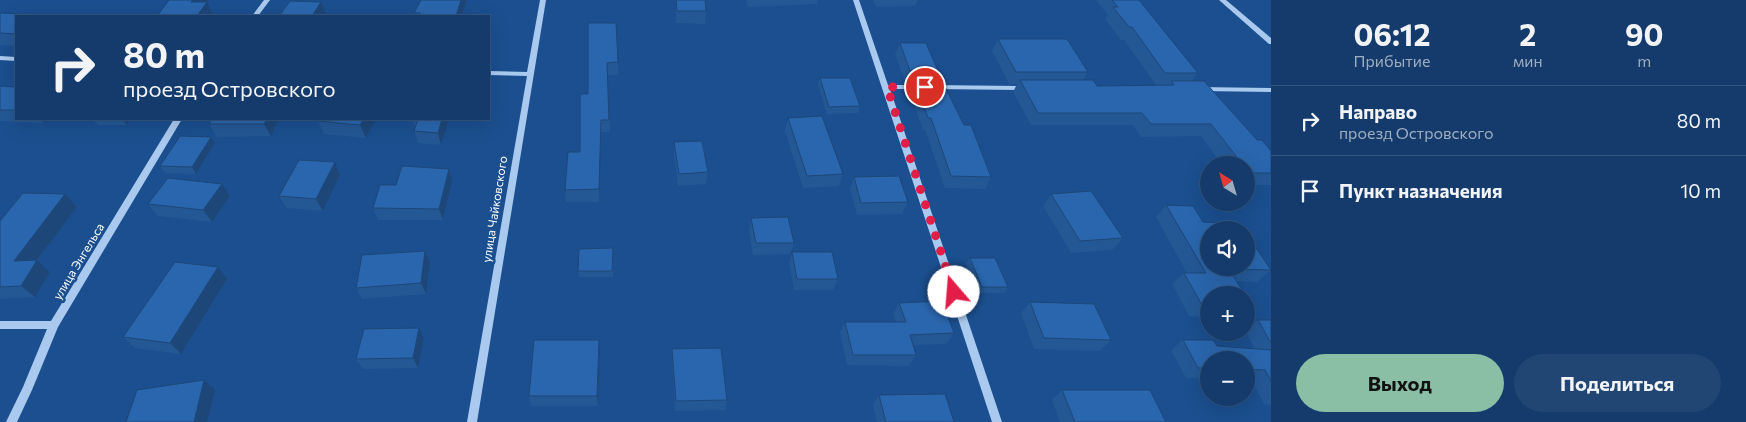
<!DOCTYPE html>
<html lang="ru">
<head>
<meta charset="utf-8">
<style>
	:root { --surface:#143b6b; --page:#214673; --text:#f1f3f6; --muted:#9dadc1; --line:#33557e; --accent:#8abfa5 }
	body { margin:0; font-family:Commissioner,sans-serif; background:var(--page); color:var(--text); height:100vh; display:flex; flex-direction:column; font-size:19px; white-space:nowrap }
	* { box-sizing:border-box; margin:0 }
	p { font-size:16px; color:var(--muted) }
	.icon { flex:none; width:28px; height:28px; fill:none; stroke:currentColor; stroke-width:2; stroke-linecap:round; stroke-linejoin:round }
	.map { position:relative; flex:1; overflow:hidden }
	.sheet { display:flex; flex-direction:column; background:var(--surface); width:475px }
	.sheet>* { flex:none }
	.banner { position:absolute; left:15px; top:15px; width:475px; height:105px; border-radius:0px; box-shadow:0 5px 20px #0002,0 0 0 1px var(--line); background:#143b6b; color:var(--text); overflow:hidden }
	.needle { width:32px; rotate:323deg }
	.controls { position:absolute; left:1200px; top:156px; display:grid; gap:10px }
	.controls a { display:grid; place-items:center; width:55px; height:55px; border-radius:50%; background:var(--surface); box-shadow:0 5px 20px #0002,0 0 0 1px var(--line); font-size:25px }
	.pin { position:absolute; display:grid; place-items:center; width:42px; height:42px; color:#fff; margin:-21px; border:2px solid #fff; border-radius:50%; box-shadow:0 1px 5px #0007 }
	.me { position:absolute; width:55px; margin:-28px; rotate:342deg; stroke-linejoin:round; filter:drop-shadow(0 0 4px #0008) }
	.turn { display:flex; align-items:center; gap:18px; height:105px; padding:0 25px; font-size:22px }
	.turn .icon { width:65px; height:65px; stroke-width:2.5 }
	.turn b { display:block; font-size:35px; line-height:42px }
	.eta { display:flex; justify-content:space-evenly; align-items:center; height:85px; text-align:center }
	.eta b { font-size:30px; font-weight:700; line-height:35px }
	.primary-button { display:flex; gap:10px; margin-top:auto; padding:10px 25px }
	.primary-button a { flex:1; height:58px; border-radius:30px; background:var(--accent); color:#111; font-size:20px; font-weight:700; line-height:58px; text-align:center }
	.primary-button a+a { background:var(--page); color:var(--text) }
	ul { padding:0; list-style:none }
	li { display:flex; align-items:center; gap:15px; height:70px; padding:0 25px; border-top:1px solid var(--line) }
	li div { flex:1 }
	li b { display:block; font-size:19px }
	li em { font-style:normal }
	main { display:flex; flex:1; min-height:0 }
	.map>svg:first-child { display:block }
	.lines { fill:none; stroke-linecap:round; stroke-linejoin:round }
	.minor { fill:#a9c9ee; fill-rule:evenodd }
	.wall { fill:#245895 }
	.shaded-wall { fill:#1d4779 }
	.building { fill:#2a66ad; stroke:#1d4779 }
	.route { stroke:#e11d48; stroke-width:9; stroke-dasharray:0 16.2 }
	.labels { text-anchor:middle; dominant-baseline:central; stroke-width:5; stroke-linejoin:round; paint-order:stroke }
	.street-label { font-size:12px; fill:#fff; stroke:#1b4f8f }
</style>
</head>
<body>
<main>
<div class="map">
<svg width="1271" height="422" viewBox="0 0 1271 422">
	<rect width="100%" height="100%" fill="#1b4f8f"/>
	<g class="lines">
		<g class="minor">
			<path d="M 264,0 L 270,0 L 258,16 L 252,16 Z"/>
			<path d="M 540,0 L 546,0 L 477,422 L 467,422 L 527,76 L 489,75 L 489,71 L 527,72 Z"/>
			<path d="M 853,0 L 859,0 L 888,85 L 921,85 L 925,87 L 921,89 L 890,89 L 1002,422 L 992,422 Z"/>
			<path d="M 1219,0 L 1226,0 L 1271,38 L 1271,44 L 1269,44 Z"/>
			<path d="M 0,56 L 16,57 L 16,61 L 0,60 Z"/>
			<path d="M 931,85 L 1026,86 L 1030,88 L 1026,90 L 934,89 L 930,87 Z"/>
			<path d="M 1198,87 L 1271,88 L 1271,92 L 1201,91 L 1197,89 Z"/>
			<path d="M 174,119 L 182,119 L 58,327 L 32,390 L 17,422 L 6,422 L 23,387 L 47,329 L 0,329 L 0,321 L 51,321 Z"/>
		</g>
	</g>
	<g class="wall">
		<path d="M 421,0 L 467,0 L 462,16 L 415,16 L 414,13 Z"/>
		<path d="M 676,0 L 705,0 L 706,11 L 705,24 L 676,23 Z"/>
		<path d="M 746,0 L 818,0 L 817,4 L 748,7 Z"/>
		<path d="M 873,0 L 918,0 L 915,6 L 876,7 Z"/>
		<path d="M 1096,0 L 1139,0 L 1198,73 L 1192,81 L 1257,140 L 1271,151 L 1271,185 L 1246,185 L 1246,165 L 1222,165 L 1201,136 L 1141,137 L 1133,125 L 1031,125 L 1013,92 L 1017,84 L 1009,84 L 992,51 L 998,39 L 1088,72 L 1083,80 L 1097,86 L 1156,85 L 1124,40 L 1121,40 L 1105,19 L 1108,15 Z"/>
		<path d="M 0,13 L 50,15 L 51,16 L 16,16 L 16,46 L 0,45 Z"/>
		<path d="M 588,23 L 618,62 L 618,75 L 607,75 L 610,132 L 601,132 L 599,202 L 566,202 L 565,190 L 580,152 L 588,94 Z"/>
		<path d="M 900,43 L 938,71 L 934,79 L 964,125 L 991,177 L 985,189 L 945,188 L 925,130 L 923,130 L 909,91 L 912,83 L 906,83 L 895,55 Z"/>
		<path d="M 820,78 L 860,106 L 858,113 L 827,114 L 818,85 Z"/>
		<path d="M 0,86 L 16,87 L 16,119 L 48,119 L 44,123 L 0,121 Z"/>
		<path d="M 788,118 L 843,174 L 839,186 L 803,188 L 785,131 Z"/>
		<path d="M 92,119 L 131,119 L 127,125 L 98,125 Z"/>
		<path d="M 212,119 L 279,119 L 271,136 L 217,137 L 209,124 Z"/>
		<path d="M 376,119 L 366,138 L 324,134 L 318,121 Z"/>
		<path d="M 412,119 L 449,119 L 441,145 L 418,143 L 414,131 L 415,127 Z"/>
		<path d="M 211,137 L 215,143 L 196,174 L 165,173 L 160,166 Z"/>
		<path d="M 674,142 L 708,172 L 706,184 L 678,186 L 674,154 Z"/>
		<path d="M 335,162 L 340,175 L 323,211 L 287,208 L 279,196 Z"/>
		<path d="M 449,169 L 452,181 L 443,220 L 378,220 L 373,208 L 396,185 Z"/>
		<path d="M 854,177 L 908,202 L 902,214 L 857,215 L 850,189 Z"/>
		<path d="M 65,194 L 77,207 L 37,260 L 50,272 L 35,297 L 0,299 L 0,221 Z"/>
		<path d="M 1051,194 L 1123,238 L 1112,250 L 1071,253 L 1043,206 Z"/>
		<path d="M 230,196 L 212,222 L 158,216 L 148,204 Z"/>
		<path d="M 1166,205 L 1203,222 L 1271,270 L 1257,282 L 1236,281 L 1209,295 L 1209,317 L 1189,316 L 1172,284 L 1184,273 L 1187,273 L 1156,217 Z"/>
		<path d="M 751,218 L 794,243 L 790,254 L 753,255 L 749,230 Z"/>
		<path d="M 613,248 L 613,277 L 579,277 L 578,271 Z"/>
		<path d="M 425,251 L 430,263 L 426,294 L 362,299 L 356,288 Z"/>
		<path d="M 792,252 L 838,279 L 833,290 L 794,290 L 789,263 Z"/>
		<path d="M 970,258 L 1008,287 L 1004,293 L 977,293 L 966,264 Z"/>
		<path d="M 227,279 L 181,354 L 135,348 L 123,337 Z"/>
		<path d="M 1246,297 L 1252,307 L 1246,312 Z"/>
		<path d="M 1030,302 L 1111,340 L 1100,351 L 1034,349 L 1021,313 Z"/>
		<path d="M 899,303 L 954,333 L 946,344 L 913,345 L 916,355 L 909,366 L 847,365 L 840,333 L 845,322 L 896,322 L 893,314 Z"/>
		<path d="M 1258,320 L 1271,320 L 1271,405 L 1264,404 L 1251,379 L 1246,379 L 1246,360 L 1209,360 L 1209,378 L 1186,378 L 1171,350 L 1183,340 L 1217,346 L 1255,349 L 1246,332 L 1246,329 Z"/>
		<path d="M 419,328 L 424,339 L 418,368 L 363,369 L 356,359 Z"/>
		<path d="M 672,349 L 727,400 L 725,410 L 675,411 L 672,360 Z"/>
		<path d="M 600,351 L 598,406 L 531,406 L 529,396 Z"/>
		<path d="M 1062,390 L 1166,422 L 1060,422 L 1052,400 Z"/>
		<path d="M 879,395 L 954,422 L 877,422 L 873,405 Z"/>
	</g>
	<g class="shaded-wall">
		<path d="M 193,0 L 209,0 L 207,2 L 213,14 L 212,16 L 197,16 L 191,2 Z"/>
		<path d="M 461,0 L 467,0 L 462,16 L 456,16 Z"/>
		<path d="M 321,2 L 326,14 L 325,16 L 312,16 Z"/>
		<path d="M 40,119 L 48,119 L 44,123 Z"/>
		<path d="M 122,119 L 131,119 L 127,125 Z"/>
		<path d="M 267,119 L 279,119 L 271,136 L 264,124 Z"/>
		<path d="M 364,119 L 376,119 L 366,138 L 360,125 Z"/>
		<path d="M 442,119 L 449,119 L 441,145 L 438,133 Z"/>
		<path d="M 601,120 L 601,132 L 599,202 L 599,189 Z"/>
		<path d="M 211,137 L 215,143 L 196,174 L 192,167 Z"/>
		<path d="M 335,162 L 340,175 L 323,211 L 316,199 Z"/>
		<path d="M 449,169 L 452,181 L 443,220 L 439,209 Z"/>
		<path d="M 222,184 L 230,196 L 212,222 L 203,210 Z"/>
		<path d="M 65,194 L 77,207 L 27,273 L 14,261 Z"/>
		<path d="M 425,251 L 430,263 L 426,294 L 421,283 Z"/>
		<path d="M 37,260 L 50,272 L 35,297 L 21,286 Z"/>
		<path d="M 218,267 L 227,279 L 181,354 L 170,343 Z"/>
		<path d="M 419,328 L 424,339 L 418,368 L 413,358 Z"/>
		<path d="M 599,340 L 600,351 L 598,406 L 597,396 Z"/>
		<path d="M 204,380 L 215,390 L 207,422 L 194,422 Z"/>
	</g>
	<g class="building">
		<path d="M 169,0 L 193,0 L 191,2 L 207,2 L 197,16 L 157,16 Z"/>
		<path d="M 421,0 L 461,0 L 456,16 L 419,16 L 420,13 L 414,13 Z"/>
		<path d="M 676,0 L 705,0 L 706,11 L 677,11 Z"/>
		<path d="M 1112,0 L 1139,0 L 1198,73 L 1165,73 L 1132,27 L 1129,27 L 1113,7 L 1118,7 Z"/>
		<path d="M 290,1 L 321,2 L 312,16 L 279,16 Z"/>
		<path d="M 0,13 L 50,15 L 49,16 L 16,16 L 16,34 L 0,33 Z"/>
		<path d="M 588,23 L 616,23 L 618,62 L 607,63 L 609,120 L 601,120 L 599,189 L 565,190 L 568,152 L 580,152 L 580,94 L 588,94 Z"/>
		<path d="M 998,39 L 1067,39 L 1088,72 L 1016,72 Z"/>
		<path d="M 900,43 L 926,43 L 938,71 L 910,71 Z"/>
		<path d="M 820,78 L 850,78 L 860,106 L 829,107 Z"/>
		<path d="M 914,79 L 941,79 L 964,125 L 971,125 L 991,177 L 951,176 L 931,118 L 928,118 Z"/>
		<path d="M 1020,80 L 1093,80 L 1097,86 L 1174,85 L 1171,81 L 1204,81 L 1257,140 L 1262,140 L 1271,151 L 1271,173 L 1249,173 L 1246,169 L 1246,165 L 1243,165 L 1211,124 L 1151,124 L 1142,113 L 1038,113 Z"/>
		<path d="M 0,86 L 16,87 L 16,110 L 0,110 Z"/>
		<path d="M 822,116 L 843,174 L 807,176 L 788,118 Z"/>
		<path d="M 212,119 L 267,119 L 264,124 L 209,124 Z"/>
		<path d="M 320,119 L 364,119 L 360,125 L 318,121 Z"/>
		<path d="M 418,119 L 442,119 L 438,133 L 414,131 Z"/>
		<path d="M 180,136 L 211,137 L 192,167 L 160,166 Z"/>
		<path d="M 702,141 L 708,172 L 679,174 L 674,142 Z"/>
		<path d="M 299,160 L 335,162 L 316,199 L 279,196 Z"/>
		<path d="M 402,166 L 449,169 L 439,209 L 373,208 L 380,185 L 396,185 Z"/>
		<path d="M 899,176 L 908,202 L 861,203 L 854,177 Z"/>
		<path d="M 168,178 L 222,184 L 203,210 L 148,204 Z"/>
		<path d="M 1091,191 L 1123,238 L 1080,241 L 1051,194 Z"/>
		<path d="M 23,193 L 65,194 L 14,261 L 37,260 L 21,286 L 0,287 L 0,221 Z"/>
		<path d="M 1166,205 L 1193,206 L 1203,222 L 1240,224 L 1245,230 L 1209,230 L 1209,268 L 1246,268 L 1246,233 L 1271,270 L 1229,269 L 1245,295 L 1209,295 L 1209,305 L 1202,305 L 1184,273 L 1206,273 Z"/>
		<path d="M 788,217 L 794,243 L 756,243 L 751,218 Z"/>
		<path d="M 613,248 L 612,271 L 578,271 L 579,249 Z"/>
		<path d="M 425,251 L 421,283 L 356,288 L 362,255 Z"/>
		<path d="M 792,252 L 832,252 L 838,279 L 797,279 Z"/>
		<path d="M 970,258 L 995,258 L 1008,287 L 982,287 Z"/>
		<path d="M 175,262 L 218,267 L 170,343 L 123,337 Z"/>
		<path d="M 1246,297 L 1252,307 L 1246,307 Z"/>
		<path d="M 942,301 L 954,333 L 910,335 L 916,355 L 853,355 L 845,322 L 906,322 L 899,303 Z"/>
		<path d="M 1030,302 L 1094,304 L 1111,340 L 1044,338 Z"/>
		<path d="M 1258,320 L 1271,320 L 1271,343 Z"/>
		<path d="M 419,328 L 413,358 L 356,359 L 364,329 Z"/>
		<path d="M 534,340 L 599,340 L 597,396 L 529,396 Z"/>
		<path d="M 1183,340 L 1213,340 L 1217,346 L 1271,350 L 1271,381 L 1265,370 L 1246,369 L 1246,360 L 1209,360 L 1209,368 L 1198,368 Z"/>
		<path d="M 721,348 L 727,400 L 676,401 L 672,349 Z"/>
		<path d="M 204,380 L 194,422 L 126,422 L 137,390 Z"/>
		<path d="M 1062,390 L 1150,390 L 1166,422 L 1075,422 Z"/>
		<path d="M 945,394 L 954,422 L 886,422 L 879,395 Z"/>
	</g>
	<g class="lines">
		<path class="route" d="M 925,87 L 887,87 L 954,292"/>
	</g>
	<g class="labels">
		<g class="street-label">
			<text transform="translate(494 209) rotate(-81)">улица Чайковского</text>
			<text transform="translate(78 261) rotate(-59)">улица Энгельса</text>
		</g>
	</g>
</svg>
<div class="controls">
<a><svg class="needle" viewBox="-14 -14 28 28"><path d="M0-13l5 13h-10z" fill="#e53935"/><path d="M0 13l5-13h-10z" fill="#9dadc1"/></svg></a>
<a><svg class="icon" aria-label="sound" viewBox="0 0 24 24"><path d="M4 9h4l5-4v14l-5-4H4zM17 9q2 3 0 6"/></svg></a>
<a>+</a>
<a>−</a>
</div>
<div class="pin" style="left:925px;top:87px;background:#d93025"><svg class="icon" aria-label="arrive" viewBox="0 0 24 24"><path d="M6 21V4h12l-3 4 3 4H6"/></svg></div>
<svg class="me" style="left:954px;top:292px" viewBox="-20 -20 40 40"><circle r="19" fill="#fff"/><path d="M0-13L10 11 0 6-10 11z" fill="#e11d48"/></svg>
<div class="banner">
<div class="turn"><svg class="icon" aria-label="right" viewBox="0 0 24 24"><path d="M7 20v-9h11M14 6l5 5-5 5"/></svg><div><b>80 m</b>проезд Островского</div></div>
</div>
</div>
<section class="sheet">
<div class="eta">
<div><b>06:12</b><p>Прибытие</p></div>
<div><b>2</b><p>мин</p></div>
<div><b>90</b><p>m</p></div>
</div>
<ul>
<li><svg class="icon" aria-label="right" viewBox="0 0 24 24"><path d="M7 20v-9h11M14 6l5 5-5 5"/></svg><div><b>Направо</b><p>проезд Островского</p></div><em>80 m</em></li>
<li><svg class="icon" aria-label="arrive" viewBox="0 0 24 24"><path d="M6 21V4h12l-3 4 3 4H6"/></svg><div><b>Пункт назначения</b></div><em>10 m</em></li>
</ul>
<div class="primary-button"><a>Выход</a><a>Поделиться</a></div>
</section>
</main>
</body>
</html>
